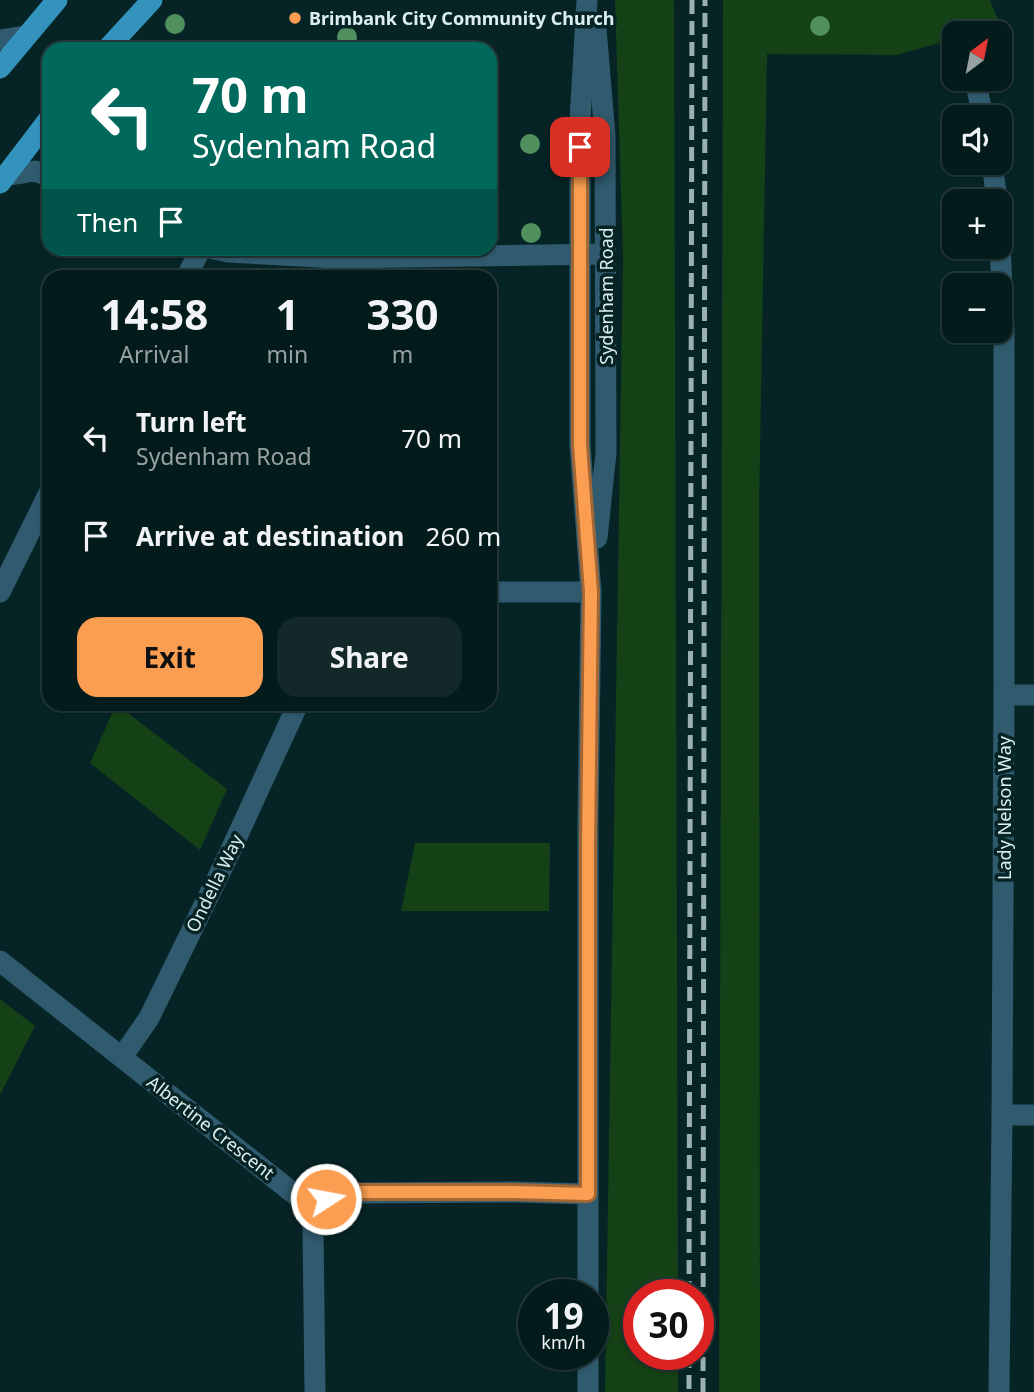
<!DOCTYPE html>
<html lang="en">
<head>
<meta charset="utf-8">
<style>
	:root { --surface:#041b1c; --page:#122829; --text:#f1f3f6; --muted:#97a1a3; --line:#25393b; --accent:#fb9e52 }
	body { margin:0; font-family:"Noto Sans",sans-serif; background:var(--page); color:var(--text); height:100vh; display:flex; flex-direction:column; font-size:26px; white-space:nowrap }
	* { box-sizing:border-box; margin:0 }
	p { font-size:23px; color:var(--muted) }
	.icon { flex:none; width:38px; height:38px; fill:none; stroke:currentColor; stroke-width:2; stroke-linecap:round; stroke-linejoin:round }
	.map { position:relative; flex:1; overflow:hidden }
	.side { position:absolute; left:42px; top:270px; width:455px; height:441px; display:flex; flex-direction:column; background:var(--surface); border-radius:21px; box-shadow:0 2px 5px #0004,0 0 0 2px var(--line) }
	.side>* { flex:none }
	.guide { position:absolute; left:42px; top:42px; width:455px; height:214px; border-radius:21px; box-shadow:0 2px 5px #0004,0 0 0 2px var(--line); background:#00695c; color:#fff; overflow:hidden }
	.needle { width:46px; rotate:32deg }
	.tools { position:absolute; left:942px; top:21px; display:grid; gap:14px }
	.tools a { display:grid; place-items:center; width:70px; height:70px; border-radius:14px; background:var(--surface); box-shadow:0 2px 5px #0004,0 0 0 2px var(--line); font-size:35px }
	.speed { position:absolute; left:518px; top:1279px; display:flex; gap:14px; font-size:35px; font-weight:700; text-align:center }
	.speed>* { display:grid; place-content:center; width:91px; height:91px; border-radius:50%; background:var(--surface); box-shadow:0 2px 5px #0004,0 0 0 2px var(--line); line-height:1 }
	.speed small { font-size:18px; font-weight:400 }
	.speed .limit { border:10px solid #d22; background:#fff; color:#111 }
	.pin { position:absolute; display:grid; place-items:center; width:60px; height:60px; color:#fff; margin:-30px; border-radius:14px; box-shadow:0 4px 10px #0006 }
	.me { position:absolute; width:77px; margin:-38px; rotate:79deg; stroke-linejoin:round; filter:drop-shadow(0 0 5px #0008) }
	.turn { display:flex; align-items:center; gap:24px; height:147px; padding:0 35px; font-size:32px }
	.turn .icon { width:91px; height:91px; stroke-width:2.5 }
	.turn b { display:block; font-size:49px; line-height:60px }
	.then { display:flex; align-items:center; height:66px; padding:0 35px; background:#0003; gap:14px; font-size:26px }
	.eta { display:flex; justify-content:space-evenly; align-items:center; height:119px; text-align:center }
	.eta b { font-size:42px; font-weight:700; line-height:49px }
	.cta { display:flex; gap:14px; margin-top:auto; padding:14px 35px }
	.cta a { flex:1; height:80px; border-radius:21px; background:var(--accent); color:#111; font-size:28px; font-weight:700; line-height:80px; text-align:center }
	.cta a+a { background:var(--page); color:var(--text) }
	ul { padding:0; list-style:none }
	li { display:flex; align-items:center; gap:21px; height:98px; padding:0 35px }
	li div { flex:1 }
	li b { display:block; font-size:26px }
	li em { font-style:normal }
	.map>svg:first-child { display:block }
	.green { fill:#144116 }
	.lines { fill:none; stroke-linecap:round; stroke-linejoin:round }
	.minor { stroke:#305a6d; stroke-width:21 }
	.tertiary { stroke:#305a6d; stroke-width:21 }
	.primary { stroke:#3393bc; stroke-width:21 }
	.rail { stroke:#9bb0b1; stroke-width:5; stroke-dasharray:14 7; stroke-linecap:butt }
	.tree { fill:#4f905e }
	.route-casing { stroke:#a36735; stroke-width:18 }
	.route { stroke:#fb9e52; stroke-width:12 }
	.poi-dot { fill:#fb9e52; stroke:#062426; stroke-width:2.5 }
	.labels { text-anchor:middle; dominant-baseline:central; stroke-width:7; stroke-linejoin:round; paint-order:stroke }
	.poi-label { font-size:18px; font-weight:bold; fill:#ddeeef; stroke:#062426; text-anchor:start }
	.street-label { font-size:18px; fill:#ddeeef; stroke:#062426 }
</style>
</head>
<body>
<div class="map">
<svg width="1034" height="1392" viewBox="0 0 1034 1392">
	<rect width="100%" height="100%" fill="#062426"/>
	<g class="green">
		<path d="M 615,0 L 674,0 L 678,1295 L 639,1295 L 639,1354 L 678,1355 L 678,1392 L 605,1392 L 623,258 Z"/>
		<path d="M 723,0 L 990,0 L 1000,25 L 972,33 L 954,33 L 954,39 L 896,55 L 767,54 L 759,509 L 760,1392 L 719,1392 Z"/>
		<path d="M 116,704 L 227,789 L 200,850 L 90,763 Z"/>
		<path d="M 415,843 L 550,843 L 549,911 L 401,911 Z"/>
		<path d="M 0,999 L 35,1026 L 0,1095 Z"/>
	</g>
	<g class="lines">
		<g class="minor">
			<path d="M 0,40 L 26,36"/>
			<path d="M 975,79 L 983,117"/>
			<path d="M 992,163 L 997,201"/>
			<path d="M 4,176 L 35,171 L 49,176"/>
			<path d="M 999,224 L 1004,329 L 1004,695 L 1002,1115"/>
			<path d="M 210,248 L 228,252 L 336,258 L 605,254"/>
			<path d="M 187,276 L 201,248"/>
			<path d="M 0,592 L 49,493"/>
			<path d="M 490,592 L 591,592"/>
			<path d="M 1004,695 L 1034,695"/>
			<path d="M 0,961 L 302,1200 L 312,1218 L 313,1229 L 315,1392"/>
			<path d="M 122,1057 L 149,1018 L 229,854 L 298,704"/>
			<path d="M 307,1207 L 326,1199 L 356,1193 L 514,1192 L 588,1194"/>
		</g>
		<g class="tertiary">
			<path d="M 587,0 L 580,120 L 580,445 L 591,592 L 588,820 L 588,1295"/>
			<path d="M 596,28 L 605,136 L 606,453 L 597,538"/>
			<path d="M 588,1354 L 588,1392"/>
			<path d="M 999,1392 L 1002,1115 L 1034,1115"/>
		</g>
		<g class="primary">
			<path d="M 107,49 L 152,0"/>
			<path d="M 0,68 L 57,0"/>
			<path d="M 0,183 L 49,119"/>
		</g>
		<g class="rail">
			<path d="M 689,1295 L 692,0"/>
			<path d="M 689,1354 L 689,1392"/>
			<path d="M 703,1392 L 705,0"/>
		</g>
	</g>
	<g class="tree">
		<circle cx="175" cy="24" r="10"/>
		<circle cx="820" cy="26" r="10"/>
		<circle cx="347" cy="37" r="10"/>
		<circle cx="530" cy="144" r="10"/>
		<circle cx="531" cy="233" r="10"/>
	</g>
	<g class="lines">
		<defs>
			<path id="route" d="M 326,1199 L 356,1192 L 514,1192 L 588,1194 L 588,847 L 591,592 L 580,445 L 580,147"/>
		</defs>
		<use href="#route" class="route-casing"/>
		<use href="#route" class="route"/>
	</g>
	<circle class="poi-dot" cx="295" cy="18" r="7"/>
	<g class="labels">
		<g class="poi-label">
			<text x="309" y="18">Brimbank City Community Church</text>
		</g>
		<g class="street-label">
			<text transform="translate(606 296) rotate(-90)">Sydenham Road</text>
			<text transform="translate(1004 808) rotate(-90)">Lady Nelson Way</text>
			<text transform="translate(214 883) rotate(-64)">Ondella Way</text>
			<text transform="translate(211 1127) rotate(38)">Albertine Crescent</text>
		</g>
	</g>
</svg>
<div class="tools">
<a><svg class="needle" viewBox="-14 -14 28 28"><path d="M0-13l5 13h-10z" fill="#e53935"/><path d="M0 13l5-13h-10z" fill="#97a1a3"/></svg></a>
<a><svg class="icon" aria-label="sound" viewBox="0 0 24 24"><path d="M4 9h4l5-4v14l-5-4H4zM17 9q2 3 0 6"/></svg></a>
<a>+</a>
<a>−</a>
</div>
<div class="speed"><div>19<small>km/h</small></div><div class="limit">30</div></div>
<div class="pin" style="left:580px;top:147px;background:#d93025"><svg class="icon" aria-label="arrive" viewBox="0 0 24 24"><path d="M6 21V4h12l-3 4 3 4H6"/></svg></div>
<svg class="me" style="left:326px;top:1199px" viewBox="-20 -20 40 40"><circle r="17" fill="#fb9e52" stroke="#fff" stroke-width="3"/><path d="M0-11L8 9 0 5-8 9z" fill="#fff"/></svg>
<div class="guide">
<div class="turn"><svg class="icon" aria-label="left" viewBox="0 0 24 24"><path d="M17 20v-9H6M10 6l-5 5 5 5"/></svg><div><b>70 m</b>Sydenham Road</div></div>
<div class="then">Then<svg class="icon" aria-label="arrive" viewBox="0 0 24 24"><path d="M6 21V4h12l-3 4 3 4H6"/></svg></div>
</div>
<section class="side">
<div class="eta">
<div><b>14:58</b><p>Arrival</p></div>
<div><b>1</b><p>min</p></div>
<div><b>330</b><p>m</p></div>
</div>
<ul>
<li><svg class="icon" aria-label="left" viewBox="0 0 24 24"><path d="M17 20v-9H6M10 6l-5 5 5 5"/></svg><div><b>Turn left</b><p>Sydenham Road</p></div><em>70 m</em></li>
<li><svg class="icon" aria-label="arrive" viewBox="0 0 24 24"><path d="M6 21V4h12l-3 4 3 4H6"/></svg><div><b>Arrive at destination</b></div><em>260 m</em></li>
</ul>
<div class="cta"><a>Exit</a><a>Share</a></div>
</section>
</div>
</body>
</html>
